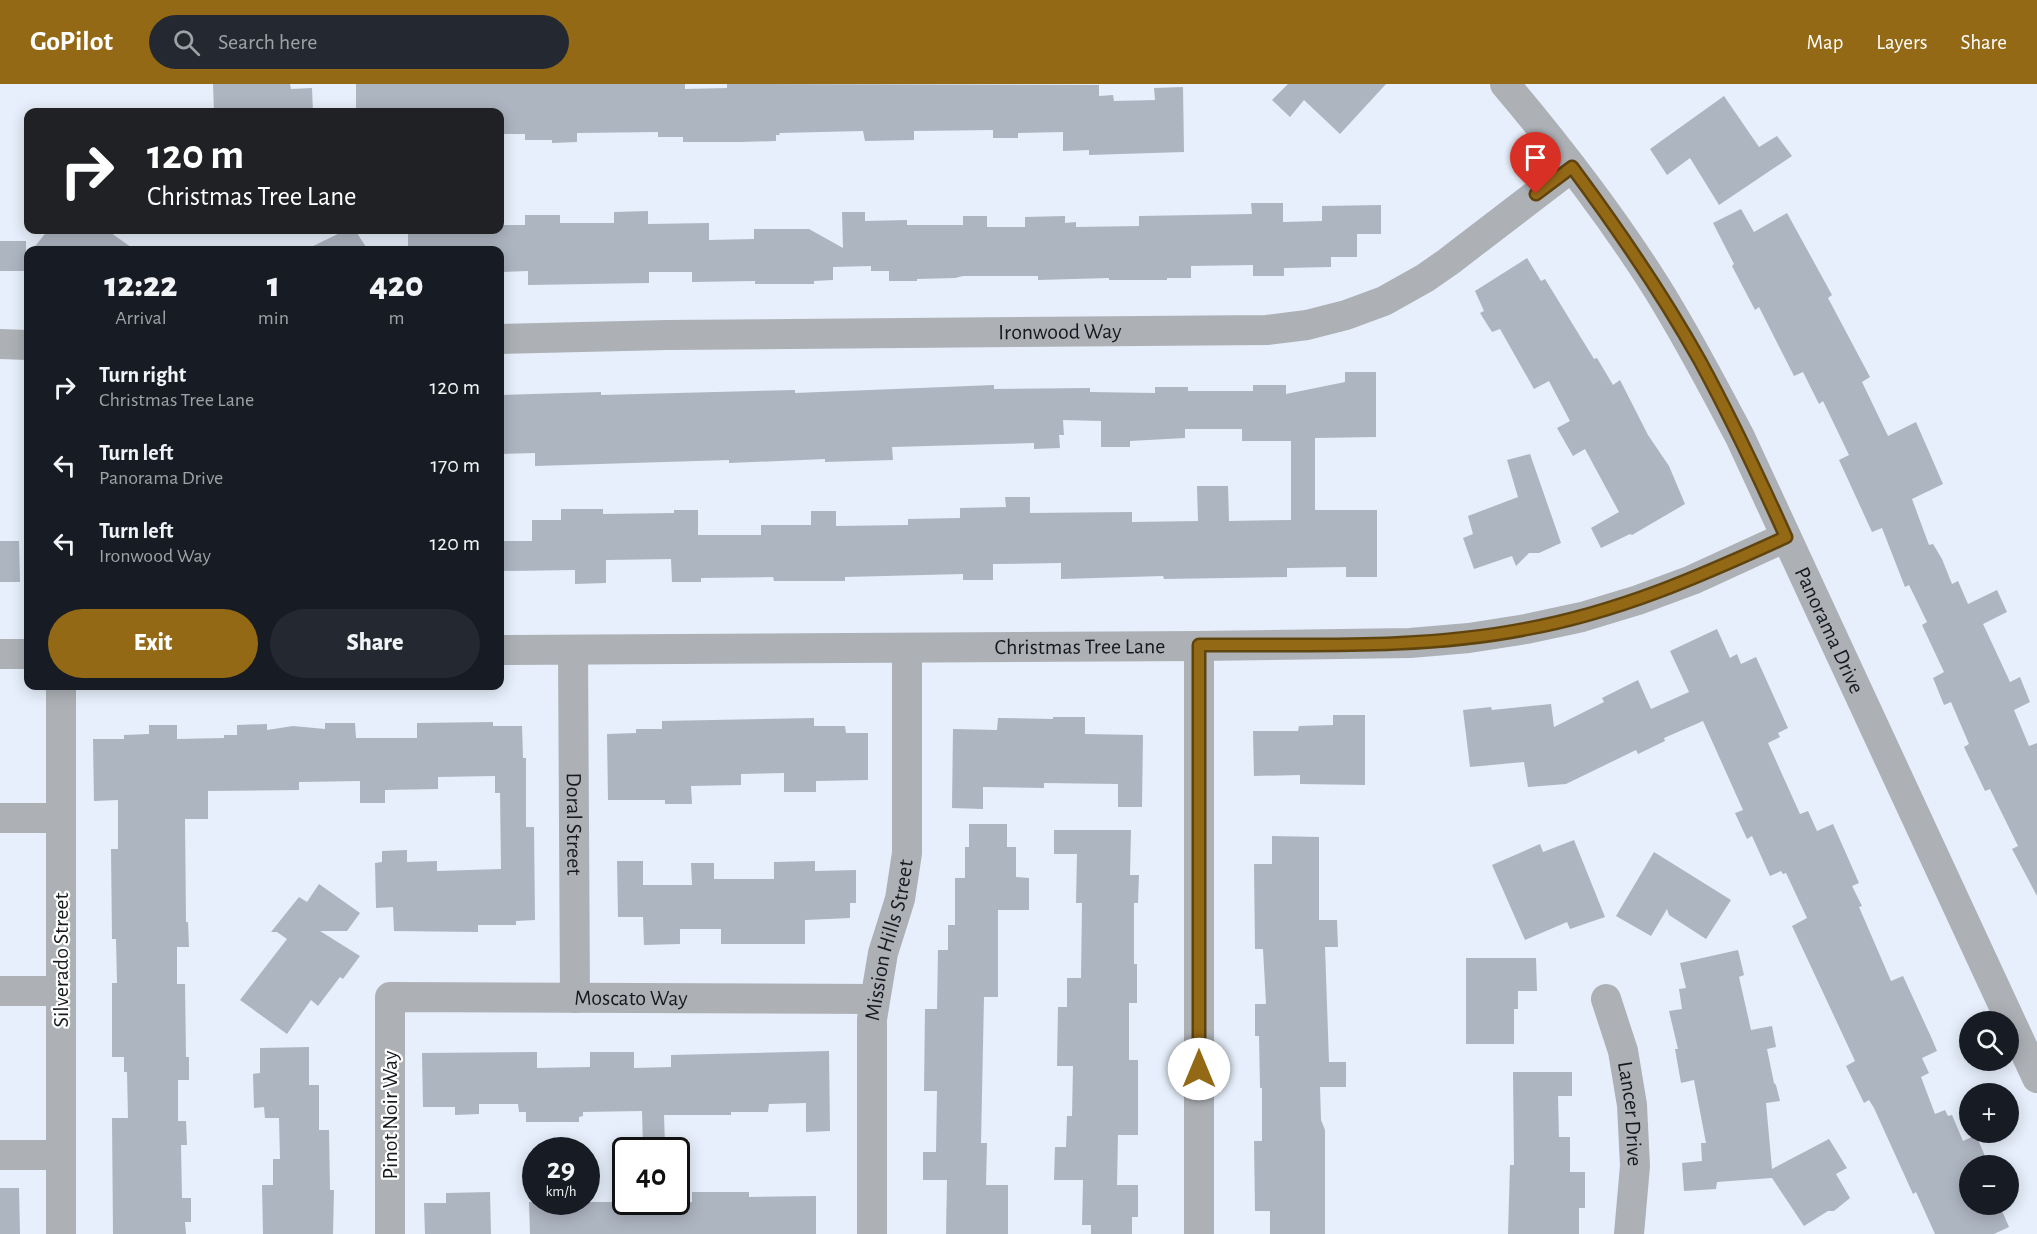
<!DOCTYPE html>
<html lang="en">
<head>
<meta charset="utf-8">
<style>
	:root { --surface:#171b24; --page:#242831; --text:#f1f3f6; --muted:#9ea1a6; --accent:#946915 }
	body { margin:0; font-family:"Alegreya Sans",sans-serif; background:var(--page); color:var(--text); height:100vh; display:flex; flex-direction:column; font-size:22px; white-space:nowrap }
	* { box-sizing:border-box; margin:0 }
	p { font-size:20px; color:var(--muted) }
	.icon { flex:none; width:33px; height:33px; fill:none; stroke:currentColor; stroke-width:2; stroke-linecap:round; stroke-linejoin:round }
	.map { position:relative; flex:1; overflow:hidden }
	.side { position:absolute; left:24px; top:162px; width:480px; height:444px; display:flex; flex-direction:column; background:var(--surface); border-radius:12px; box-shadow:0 3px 15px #0003 }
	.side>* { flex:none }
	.banner { position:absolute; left:24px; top:24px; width:480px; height:126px; border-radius:12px; box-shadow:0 3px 15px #0003; background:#202124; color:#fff; overflow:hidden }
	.buttons { position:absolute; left:1959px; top:927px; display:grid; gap:12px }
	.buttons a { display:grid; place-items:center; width:60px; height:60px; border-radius:50%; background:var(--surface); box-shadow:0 3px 15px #0003; font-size:30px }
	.speed { position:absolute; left:522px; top:1053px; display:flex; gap:12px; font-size:30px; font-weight:700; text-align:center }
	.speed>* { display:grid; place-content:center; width:78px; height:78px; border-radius:50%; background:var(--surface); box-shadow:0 3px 15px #0003; line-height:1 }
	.speed small { font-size:15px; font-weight:400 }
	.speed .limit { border:3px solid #111; border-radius:9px; background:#fff; color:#111 }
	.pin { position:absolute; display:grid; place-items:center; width:51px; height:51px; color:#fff; margin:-62px -26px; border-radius:50% 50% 50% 0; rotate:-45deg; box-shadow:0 0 6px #0007 }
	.pin .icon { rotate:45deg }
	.me { position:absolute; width:66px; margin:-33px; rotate:0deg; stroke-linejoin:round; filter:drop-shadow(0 0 4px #0008) }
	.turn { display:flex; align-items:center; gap:21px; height:126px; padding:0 24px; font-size:27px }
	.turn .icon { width:78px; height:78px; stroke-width:2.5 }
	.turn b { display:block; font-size:42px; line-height:51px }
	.eta { display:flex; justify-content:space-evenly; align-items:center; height:102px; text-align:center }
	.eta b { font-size:36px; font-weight:800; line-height:42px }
	.action { display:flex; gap:12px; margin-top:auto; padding:12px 24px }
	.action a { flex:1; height:69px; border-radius:36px; background:var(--accent); color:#fff; font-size:24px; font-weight:800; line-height:69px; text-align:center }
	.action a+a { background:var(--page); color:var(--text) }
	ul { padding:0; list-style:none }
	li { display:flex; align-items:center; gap:18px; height:78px; padding:0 24px }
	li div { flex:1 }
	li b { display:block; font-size:22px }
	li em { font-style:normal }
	header { display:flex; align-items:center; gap:36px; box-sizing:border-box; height:84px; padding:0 30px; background:var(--accent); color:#fff }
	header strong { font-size:28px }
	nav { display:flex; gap:33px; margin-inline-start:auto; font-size:21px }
	.search { width:420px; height:54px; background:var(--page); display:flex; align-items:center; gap:15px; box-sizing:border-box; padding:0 21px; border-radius:33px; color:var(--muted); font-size:22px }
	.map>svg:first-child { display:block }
	.building { fill:#adb5c1 }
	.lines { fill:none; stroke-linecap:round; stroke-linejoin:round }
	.minor { stroke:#adb1b6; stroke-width:30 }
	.route-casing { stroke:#60440e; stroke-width:15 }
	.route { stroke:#946915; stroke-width:10 }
	.labels { text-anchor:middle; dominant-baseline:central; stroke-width:4.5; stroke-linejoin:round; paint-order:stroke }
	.street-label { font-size:22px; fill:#16191d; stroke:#fff }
</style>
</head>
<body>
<header>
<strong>GoPilot</strong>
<div class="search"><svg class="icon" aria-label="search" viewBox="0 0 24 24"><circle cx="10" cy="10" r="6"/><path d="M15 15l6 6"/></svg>Search here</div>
<nav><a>Map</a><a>Layers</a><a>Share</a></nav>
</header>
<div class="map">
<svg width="2037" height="1150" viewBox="0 0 2037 1150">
	<rect width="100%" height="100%" fill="#e6effb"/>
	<g class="building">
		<path d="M 213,0 L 290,0 L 291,5 L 312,4 L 313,28 L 214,28 Z"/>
		<path d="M 356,0 L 685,0 L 685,5 L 727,4 L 727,0 L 1099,1 L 1099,12 L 1113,11 L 1114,17 L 1155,16 L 1154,4 L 1183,3 L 1184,68 L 1089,71 L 1089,66 L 1063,67 L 1063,48 L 1018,49 L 1018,54 L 993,54 L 993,46 L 914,47 L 914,56 L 865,57 L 863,47 L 779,49 L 780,51 L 776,51 L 776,57 L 741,58 L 683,58 L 683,53 L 658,53 L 658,48 L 577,49 L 577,58 L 552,59 L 552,56 L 525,56 L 525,50 L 500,50 L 500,28 L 356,28 Z"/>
		<path d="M 1288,0 L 1386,0 L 1340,50 L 1304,16 L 1290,33 L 1272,16 Z"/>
		<path d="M 1724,12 L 1759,63 L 1777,52 L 1792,72 L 1719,121 L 1690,74 L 1667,91 L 1650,65 Z"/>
		<path d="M 1251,119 L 1283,119 L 1283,138 L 1322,137 L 1322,122 L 1381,121 L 1381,150 L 1357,150 L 1357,173 L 1331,173 L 1331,183 L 1284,184 L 1284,192 L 1253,192 L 1253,181 L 1191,182 L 1191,194 L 1167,194 L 1167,196 L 1109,196 L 1109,194 L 1038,196 L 1038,192 L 963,192 L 955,194 L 917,195 L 917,197 L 889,197 L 889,187 L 871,187 L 871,182 L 833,183 L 833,196 L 814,197 L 814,200 L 755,200 L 755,197 L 692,198 L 692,188 L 649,188 L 649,199 L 528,201 L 528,187 L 500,188 L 500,166 L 408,166 L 408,146 L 500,146 L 500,141 L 525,141 L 525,131 L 560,131 L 560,139 L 614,139 L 614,128 L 648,127 L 648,140 L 709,139 L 709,156 L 754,155 L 754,145 L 809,145 L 843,164 L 842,128 L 865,128 L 865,137 L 907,136 L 907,141 L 963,141 L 963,132 L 987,132 L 987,143 L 1025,143 L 1025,133 L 1065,132 L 1065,139 L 1076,138 L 1076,143 L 1139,142 L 1139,132 L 1252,130 Z"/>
		<path d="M 1741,125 L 1754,148 L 1787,129 L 1832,211 L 1828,214 L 1870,293 L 1862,298 L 1888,352 L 1916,338 L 1943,400 L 1912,415 L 1929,461 L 1933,460 L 1942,475 L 1952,500 L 1958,497 L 1968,520 L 1997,506 L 2007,528 L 1983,540 L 2010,598 L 2020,593 L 2030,618 L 2014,626 L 2029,662 L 2037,659 L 2037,812 L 2012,765 L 2018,762 L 1990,705 L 1985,707 L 1964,663 L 1969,660 L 1951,618 L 1944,621 L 1933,594 L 1944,588 L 1922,541 L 1927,538 L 1909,501 L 1905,503 L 1882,444 L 1872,448 L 1839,376 L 1849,371 L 1823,317 L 1819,320 L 1803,288 L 1794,292 L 1759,223 L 1755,226 L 1732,182 L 1734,180 L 1713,139 Z"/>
		<path d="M 48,146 L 107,146 L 135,166 L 32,166 Z"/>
		<path d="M 346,146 L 355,146 L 368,166 L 305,166 Z"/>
		<rect x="0" y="157" width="26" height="30"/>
		<path d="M 1527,174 L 1541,197 L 1545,195 L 1594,275 L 1597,274 L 1613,301 L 1620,296 L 1648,351 L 1669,382 L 1685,420 L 1632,451 L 1630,450 L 1601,464 L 1591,444 L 1619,428 L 1585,365 L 1573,372 L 1557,344 L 1570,337 L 1549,297 L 1534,305 L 1500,245 L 1492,248 L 1480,229 L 1484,227 L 1475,207 Z"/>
		<path d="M 1345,288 L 1376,288 L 1376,353 L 1315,354 L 1315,426 L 1377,426 L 1377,493 L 1346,493 L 1346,483 L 1287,484 L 1287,493 L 1164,495 L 1163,492 L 1061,495 L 1061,479 L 993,480 L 993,496 L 963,496 L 963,490 L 845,493 L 845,497 L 774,497 L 773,493 L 701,494 L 701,498 L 672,498 L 671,475 L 606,476 L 606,499 L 575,500 L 575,486 L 500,487 L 500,457 L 532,457 L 532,436 L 561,436 L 561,425 L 603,425 L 603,430 L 674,429 L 674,426 L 698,426 L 698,451 L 761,451 L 761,441 L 811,441 L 811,427 L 836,427 L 836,442 L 908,441 L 908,435 L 960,434 L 960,424 L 1006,423 L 1005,413 L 1030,413 L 1030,429 L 1132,428 L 1132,438 L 1198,437 L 1197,402 L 1228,402 L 1229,437 L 1291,436 L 1291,357 L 1242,357 L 1242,345 L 1185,345 L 1185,354 L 1130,357 L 1130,363 L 1101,363 L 1101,337 L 1063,336 L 1064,351 L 1059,351 L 1060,364 L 1034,365 L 1034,359 L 892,363 L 893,376 L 825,378 L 825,375 L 729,379 L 729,376 L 535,382 L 535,369 L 500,370 L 500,311 L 601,308 L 601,311 L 795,306 L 795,309 L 994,301 L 994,305 L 1090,304 L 1090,308 L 1155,309 L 1155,303 L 1188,303 L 1188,307 L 1253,307 L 1253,301 L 1286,301 L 1286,310 L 1345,298 Z"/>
		<path d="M 1530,370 L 1561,459 L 1539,469 L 1529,469 L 1516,482 L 1512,472 L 1474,485 L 1463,454 L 1473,450 L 1468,432 L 1518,413 L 1507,376 Z"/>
		<path d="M 0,457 L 19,457 L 20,498 L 0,498 Z"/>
		<path d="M 1717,545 L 1730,574 L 1737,570 L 1741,580 L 1756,573 L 1788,644 L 1778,649 L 1780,653 L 1768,659 L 1800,730 L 1808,727 L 1817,747 L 1833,740 L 1859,799 L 1852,802 L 1862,822 L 1859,823 L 1891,897 L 1903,892 L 1932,955 L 1937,967 L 1922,974 L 1929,989 L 1921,993 L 1935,1030 L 1945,1026 L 1948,1032 L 1952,1031 L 1963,1057 L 1976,1051 L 1988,1079 L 1983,1082 L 1970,1082 L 1970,1120 L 1999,1120 L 2009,1143 L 1994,1150 L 1935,1150 L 1916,1108 L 1913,1110 L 1874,1024 L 1869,1016 L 1864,1019 L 1846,982 L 1855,977 L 1792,842 L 1807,834 L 1786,789 L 1783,790 L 1781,787 L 1770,792 L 1752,752 L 1747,755 L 1735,729 L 1743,726 L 1703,637 L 1664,654 L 1665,657 L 1638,670 L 1636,666 L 1566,700 L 1528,703 L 1524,678 L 1470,683 L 1463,626 L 1491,623 L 1492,626 L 1551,620 L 1554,643 L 1604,618 L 1602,614 L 1638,596 L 1651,625 L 1689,608 L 1670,567 Z"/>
		<path d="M 1333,631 L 1365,631 L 1365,701 L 1300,700 L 1300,691 L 1254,692 L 1253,647 L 1298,647 L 1299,642 L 1333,641 Z"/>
		<path d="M 1053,633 L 1085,633 L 1085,650 L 1143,651 L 1142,723 L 1118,723 L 1118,700 L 1044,699 L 1044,704 L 983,703 L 983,725 L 952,724 L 953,645 L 997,646 L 998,634 L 1053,635 Z"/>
		<path d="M 814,634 L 814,642 L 845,642 L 846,649 L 868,649 L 868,696 L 816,697 L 816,708 L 784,708 L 784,689 L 741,690 L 741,701 L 691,702 L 692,720 L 665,720 L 665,716 L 608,716 L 607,650 L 636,649 L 636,645 L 662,645 L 662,637 Z"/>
		<path d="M 493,638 L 493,642 L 522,642 L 523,674 L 526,674 L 526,743 L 534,743 L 535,836 L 516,837 L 516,841 L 478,841 L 478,848 L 394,847 L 393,823 L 376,824 L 375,779 L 382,778 L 382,767 L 407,766 L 407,778 L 437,777 L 437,787 L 501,785 L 500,709 L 495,709 L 495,692 L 438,693 L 438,705 L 385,706 L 385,719 L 360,719 L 360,697 L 299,698 L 299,706 L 208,707 L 208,735 L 185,735 L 186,838 L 188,838 L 189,863 L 177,863 L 177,900 L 185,900 L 186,973 L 189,973 L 189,996 L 178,996 L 178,1037 L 186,1037 L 187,1061 L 181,1061 L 182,1114 L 191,1114 L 191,1138 L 185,1138 L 186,1150 L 113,1150 L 112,1034 L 128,1034 L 127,988 L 124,988 L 124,973 L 112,973 L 112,899 L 117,899 L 116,855 L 112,855 L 111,765 L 118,765 L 118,716 L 94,717 L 93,655 L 124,655 L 124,651 L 149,650 L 149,641 L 177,641 L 177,655 L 224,654 L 224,651 L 237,651 L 237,641 L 267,640 L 267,646 L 293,642 L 325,645 L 325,639 L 355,639 L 356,654 L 417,654 L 417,639 Z"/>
		<path d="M 969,740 L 1007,740 L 1007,763 L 1016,763 L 1016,793 L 1029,794 L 1029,826 L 998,826 L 998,913 L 984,913 L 981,1059 L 987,1059 L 986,1101 L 1008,1101 L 1008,1150 L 946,1150 L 947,1096 L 923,1096 L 923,1068 L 936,1068 L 937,1007 L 924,1007 L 925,925 L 937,925 L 938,866 L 948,866 L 948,841 L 955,841 L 955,794 L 965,794 L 965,763 L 969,763 Z"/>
		<path d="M 1054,746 L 1131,746 L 1130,791 L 1139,791 L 1138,819 L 1134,819 L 1134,880 L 1137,880 L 1137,919 L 1129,919 L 1129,976 L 1138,976 L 1138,1051 L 1118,1051 L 1117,1101 L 1138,1101 L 1138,1133 L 1132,1133 L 1132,1150 L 1091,1150 L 1091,1141 L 1082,1141 L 1083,1096 L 1054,1096 L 1055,1063 L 1066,1063 L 1067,1032 L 1072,1032 L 1073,982 L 1057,982 L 1058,923 L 1067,923 L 1067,894 L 1081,894 L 1082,819 L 1076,819 L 1077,770 L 1054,770 Z"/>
		<path d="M 1272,752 L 1319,753 L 1319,836 L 1337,836 L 1338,863 L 1325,863 L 1329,978 L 1346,978 L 1346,1003 L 1320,1003 L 1321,1036 L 1325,1046 L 1325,1150 L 1270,1150 L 1270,1127 L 1255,1127 L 1254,1057 L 1262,1057 L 1262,1004 L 1260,1004 L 1259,952 L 1255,952 L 1255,920 L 1266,920 L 1263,865 L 1255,865 L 1254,780 L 1272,780 Z"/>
		<path d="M 1574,756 L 1605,833 L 1570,845 L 1567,838 L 1525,856 L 1492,781 L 1540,760 L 1543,768 Z"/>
		<path d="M 1654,768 L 1731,816 L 1706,855 L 1669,831 L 1667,825 L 1651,852 L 1616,832 Z"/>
		<path d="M 617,777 L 643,777 L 643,801 L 692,801 L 691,779 L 714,779 L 714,795 L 774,795 L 774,778 L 815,777 L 815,787 L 856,786 L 856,819 L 850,819 L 850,834 L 805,836 L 805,860 L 721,860 L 721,845 L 680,845 L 680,860 L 644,861 L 643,833 L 618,833 Z"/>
		<path d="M 319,800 L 360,829 L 347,847 L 320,847 L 360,872 L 343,895 L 340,893 L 318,922 L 311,916 L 287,950 L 240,916 L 287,855 L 277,848 L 271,848 L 299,813 L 307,818 Z"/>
		<path d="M 1738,866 L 1744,891 L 1739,893 L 1751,946 L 1772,942 L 1776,963 L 1767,965 L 1774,999 L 1776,1001 L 1780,1017 L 1766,1019 L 1772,1085 L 1829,1055 L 1847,1084 L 1836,1090 L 1850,1114 L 1834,1127 L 1828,1127 L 1804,1142 L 1772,1094 L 1717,1098 L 1716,1105 L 1684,1107 L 1682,1079 L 1702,1077 L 1701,1059 L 1706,1059 L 1694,996 L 1681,999 L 1675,965 L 1678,965 L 1669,927 L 1682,925 L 1679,905 L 1686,904 L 1680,879 Z"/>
		<path d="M 1466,874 L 1536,874 L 1537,907 L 1518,907 L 1518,925 L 1514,925 L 1514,960 L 1466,960 Z"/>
		<path d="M 309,963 L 309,1001 L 319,1001 L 319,1046 L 329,1046 L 330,1106 L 334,1106 L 333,1150 L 263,1150 L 262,1101 L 273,1101 L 273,1075 L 280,1075 L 279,1034 L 265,1034 L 264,1023 L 254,1024 L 253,990 L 260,989 L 260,964 Z"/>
		<path d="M 829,967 L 830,1047 L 806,1048 L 806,1019 L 769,1020 L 768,1028 L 731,1028 L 731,1031 L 664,1031 L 665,1062 L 643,1062 L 642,1027 L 583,1028 L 583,1032 L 579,1033 L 579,1038 L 526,1038 L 526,1028 L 519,1028 L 518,1020 L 479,1020 L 479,1030 L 455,1031 L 455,1023 L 423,1023 L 422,969 L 537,968 L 537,984 L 590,983 L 590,968 L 634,968 L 634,984 L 671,983 L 671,971 Z"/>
		<path d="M 1513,988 L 1572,988 L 1572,1012 L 1558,1012 L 1559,1053 L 1570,1053 L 1570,1088 L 1585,1088 L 1585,1124 L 1579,1124 L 1579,1150 L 1508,1150 L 1510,1081 L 1514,1081 Z"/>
		<path d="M 0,1104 L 19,1104 L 20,1150 L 0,1150 Z"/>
		<path d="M 490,1108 L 491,1150 L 425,1150 L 424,1119 L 446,1119 L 446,1109 Z"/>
		<path d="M 692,1108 L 749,1108 L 749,1113 L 816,1112 L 816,1150 L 530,1150 L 529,1118 L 692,1118 Z"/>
	</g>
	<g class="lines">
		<g class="minor">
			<path id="s1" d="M 1505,0 C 1559,64 1610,130 1655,201 C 1686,250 1713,302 1740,353 L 2037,994"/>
			<path id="s2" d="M 500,255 L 667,251 L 1267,246 L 1307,241 L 1346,231 L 1384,217 L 1425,194 L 1448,178 L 1572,83"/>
			<path d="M 0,260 L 28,261"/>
			<path d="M 1199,562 L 1199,1150"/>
			<path id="s3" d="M 500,566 L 1199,562 L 1410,559 L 1469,554 L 1526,545 L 1582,533 L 1638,516 L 1692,496 L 1786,453"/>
			<path id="s4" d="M 573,566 L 575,914"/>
			<path d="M 0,570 L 28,570"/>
			<path d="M 61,602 L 61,1150"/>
			<path d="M 0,734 L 61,734"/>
			<path d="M 0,907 L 61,907"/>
			<path id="s5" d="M 1606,915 L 1623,967 L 1632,1021 L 1635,1082 L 1629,1150"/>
			<path d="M 0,1071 L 61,1071"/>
			<path id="s6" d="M 390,1150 L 390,913 L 874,915"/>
			<path id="s7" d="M 872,1150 L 872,935 L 883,869 L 900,815 L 907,769 L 907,564"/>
		</g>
	</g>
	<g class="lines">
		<defs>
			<path id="route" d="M 1199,985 L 1199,561 C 1307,560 1418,566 1526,545 C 1619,528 1701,492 1786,453 C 1759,393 1731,334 1700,277 C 1662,209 1618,145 1572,83 L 1536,110"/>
		</defs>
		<use href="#route" class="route-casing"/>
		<use href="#route" class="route"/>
	</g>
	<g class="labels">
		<g class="street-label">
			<text stroke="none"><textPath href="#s2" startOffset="560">Ironwood Way</textPath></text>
			<text stroke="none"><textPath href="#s1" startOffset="638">Panorama Drive</textPath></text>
			<text stroke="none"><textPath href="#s3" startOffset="580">Christmas Tree Lane</textPath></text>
			<text stroke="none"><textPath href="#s4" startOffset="174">Doral Street</textPath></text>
			<text stroke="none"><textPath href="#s7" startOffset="296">Mission Hills Street</textPath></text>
			<text transform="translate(61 876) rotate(-90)">Silverado Street</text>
			<text stroke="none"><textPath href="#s6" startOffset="478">Moscato Way</textPath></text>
			<text transform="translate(390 1031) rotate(-90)">Pinot Noir Way</text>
			<text stroke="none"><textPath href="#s5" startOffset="118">Lancer Drive</textPath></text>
		</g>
	</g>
</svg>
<div class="buttons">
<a><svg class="icon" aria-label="search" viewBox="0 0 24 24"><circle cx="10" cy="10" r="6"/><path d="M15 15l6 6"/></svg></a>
<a>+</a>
<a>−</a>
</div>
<div class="speed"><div>29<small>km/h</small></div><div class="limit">40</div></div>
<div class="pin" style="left:1536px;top:110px;background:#d93025"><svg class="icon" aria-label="arrive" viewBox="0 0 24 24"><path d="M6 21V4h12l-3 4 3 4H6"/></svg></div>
<svg class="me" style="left:1199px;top:985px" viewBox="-20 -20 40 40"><circle r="19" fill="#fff"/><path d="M0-13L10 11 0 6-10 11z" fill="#946915"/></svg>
<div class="banner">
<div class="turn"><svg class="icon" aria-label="right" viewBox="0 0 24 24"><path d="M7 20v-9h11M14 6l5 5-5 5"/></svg><div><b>120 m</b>Christmas Tree Lane</div></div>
</div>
<section class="side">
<div class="eta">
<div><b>12:22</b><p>Arrival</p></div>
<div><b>1</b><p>min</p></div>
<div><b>420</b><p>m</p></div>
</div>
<ul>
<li><svg class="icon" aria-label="right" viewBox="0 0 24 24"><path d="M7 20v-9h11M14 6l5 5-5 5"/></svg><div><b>Turn right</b><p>Christmas Tree Lane</p></div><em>120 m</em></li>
<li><svg class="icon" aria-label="left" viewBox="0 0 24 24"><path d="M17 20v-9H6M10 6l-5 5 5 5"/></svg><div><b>Turn left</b><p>Panorama Drive</p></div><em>170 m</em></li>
<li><svg class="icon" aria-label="left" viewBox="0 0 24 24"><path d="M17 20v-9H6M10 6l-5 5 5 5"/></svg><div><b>Turn left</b><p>Ironwood Way</p></div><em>120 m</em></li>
</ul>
<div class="action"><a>Exit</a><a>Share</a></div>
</section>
</div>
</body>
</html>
